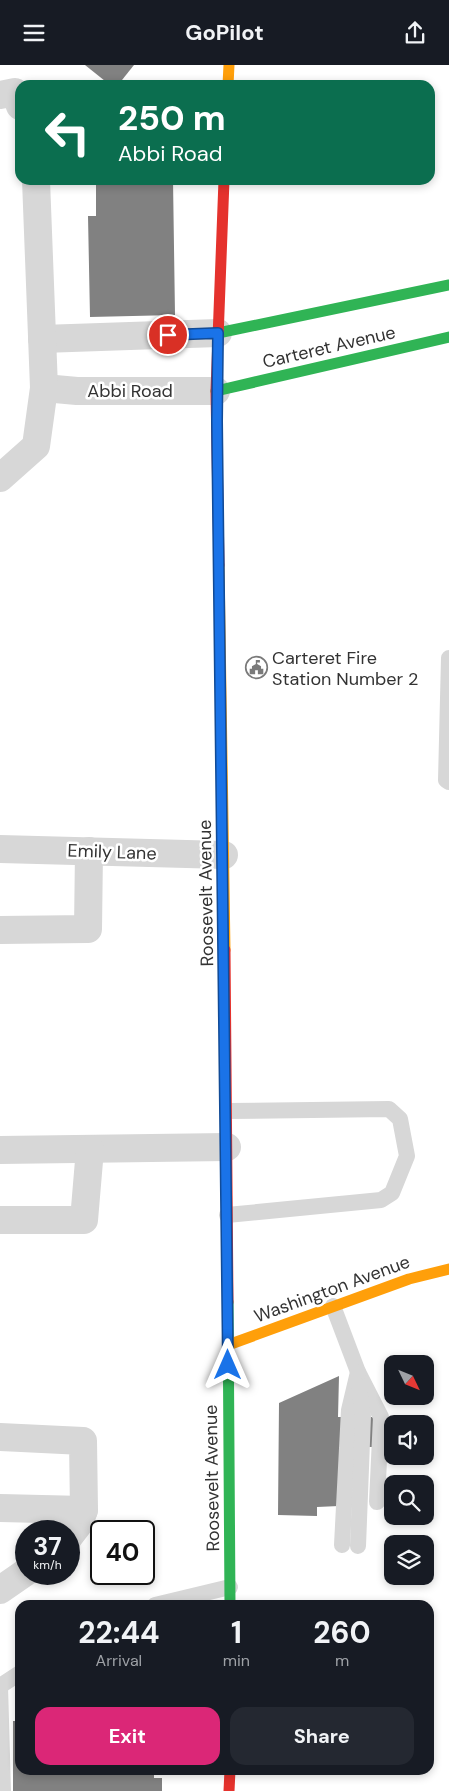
<!DOCTYPE html>
<html lang="en">
<head>
<meta charset="utf-8">
<style>
	:root { --surface:#171b24; --page:#242831; --text:#f1f3f6; --muted:#9ea1a6; --accent:#db2777 }
	body { margin:0; font-family:"DM Sans",sans-serif; background:var(--page); color:var(--text); height:100vh; display:flex; flex-direction:column; font-size:19px; white-space:nowrap }
	* { box-sizing:border-box; margin:0 }
	p { font-size:16px; color:var(--muted) }
	.icon { flex:none; width:28px; height:28px; fill:none; stroke:currentColor; stroke-width:2; stroke-linecap:round; stroke-linejoin:round }
	.map { position:relative; flex:1; overflow:hidden }
	.details { position:absolute; left:15px; top:1535px; width:419px; height:175px; display:flex; flex-direction:column; background:var(--surface); border-radius:15px; box-shadow:0 2px 8px #0003 }
	.details>* { flex:none }
	.top-card { position:absolute; left:15px; top:15px; width:420px; height:105px; border-radius:15px; box-shadow:0 2px 8px #0003; background:#0b6e4f; color:#fff; overflow:hidden }
	.needle { width:32px; rotate:133deg }
	.fabs { position:absolute; left:384px; top:1290px; display:grid; gap:10px }
	.fabs a { display:grid; place-items:center; width:50px; height:50px; border-radius:10px; background:var(--surface); box-shadow:0 2px 8px #0003; font-size:25px }
	.speed { position:absolute; left:15px; top:1455px; display:flex; gap:10px; font-size:25px; font-weight:700; text-align:center }
	.speed>* { display:grid; place-content:center; width:65px; height:65px; border-radius:50%; background:var(--surface); box-shadow:0 2px 8px #0003; line-height:1 }
	.speed small { font-size:12px; font-weight:400 }
	.speed .limit { border:2px solid #111; border-radius:8px; background:#fff; color:#111 }
	.pin { position:absolute; display:grid; place-items:center; width:42px; height:42px; color:#fff; margin:-21px; border:2px solid #fff; border-radius:50%; box-shadow:0 1px 5px #0007 }
	.me { position:absolute; width:55px; margin:-28px; rotate:0deg; stroke-linejoin:round; filter:drop-shadow(0 0 4px #0008) }
	.turn { display:flex; align-items:center; gap:18px; height:105px; padding:0 20px; font-size:22px }
	.turn .icon { width:65px; height:65px; stroke-width:2.5 }
	.turn b { display:block; font-size:35px; line-height:42px }
	.eta { display:flex; justify-content:space-evenly; align-items:center; height:85px; text-align:center }
	.eta b { font-size:30px; font-weight:700; line-height:35px }
	.action { display:flex; gap:10px; margin-top:auto; padding:10px 20px }
	.action a { flex:1; height:58px; border-radius:15px; background:var(--accent); color:#fff; font-size:20px; font-weight:700; line-height:58px; text-align:center }
	.action a+a { background:var(--page); color:var(--text) }
	header { display:flex; justify-content:space-between; align-items:center; height:65px; padding:0 20px; background:var(--surface); font-size:22px; font-weight:700 }
	.map>svg:first-child { display:block }
	.building { fill:#818181 }
	.lines { fill:none; stroke-linecap:round; stroke-linejoin:round }
	.lane { stroke:#d7d7d7; stroke-width:16 }
	.street { stroke:#d7d7d7; stroke-width:28 }
	.fast { stroke:#30b455; stroke-width:11 }
	.slow { stroke:#ff9f0a; stroke-width:11 }
	.jam { stroke:#e5322d; stroke-width:11 }
	.route-casing { stroke:#114b97; stroke-width:12 }
	.route { stroke:#1a73e8; stroke-width:9 }
	.labels { text-anchor:middle; dominant-baseline:central; stroke-width:5; stroke-linejoin:round; paint-order:stroke }
	.street-label { font-size:18px; fill:#333; stroke:#fff }
	.poi-label { font-size:18px; fill:#333; stroke:#fff; text-anchor:start }
</style>
</head>
<body>
<header><svg class="icon" aria-label="menu" viewBox="0 0 24 24"><path d="M4 6h16M4 12h16M4 18h16"/></svg>GoPilot<svg class="icon" aria-label="share" viewBox="0 0 24 24"><path d="M12 15V3M7 8l5-5 5 5M5 13v7h14v-7"/></svg></header>
<div class="map">
<svg width="449" height="1726" viewBox="0 0 449 1726">
	<rect width="100%" height="100%" fill="#fff"/>
	<g class="building">
		<path d="M 85,0 L 134,0 L 118,20 L 110,20 Z"/>
		<path d="M 96,115 L 173,115 L 175,250 L 90,252 L 88,151 L 96,151 Z"/>
		<path d="M 339,1311 L 338,1352 L 378,1352 L 378,1382 L 339,1382 L 339,1441 L 317,1442 L 317,1451 L 278,1450 L 279,1338 Z"/>
		<path d="M 13,1656 L 20,1656 L 20,1705 L 154,1705 L 154,1713 L 162,1713 L 162,1726 L 13,1726 Z"/>
	</g>
	<g class="lines">
		<g class="lane">
			<path d="M 449,593 L 446,715 L 449,717"/>
			<path d="M 227,1046 L 389,1044 L 400,1054 L 407,1091 L 392,1128 L 381,1135 L 227,1150"/>
			<path d="M 333,1241 L 358,1307 L 381,1352 L 377,1437"/>
			<path d="M 342,1480 L 349,1345 L 358,1307"/>
			<path d="M 358,1481 L 363,1351 L 359,1321"/>
			<path d="M 155,1540 L 230,1522"/>
			<path d="M 0,1621 L 3,1726"/>
			<path d="M 0,1621 L 20,1608"/>
		</g>
		<g class="street">
			<path d="M 0,30 L 15,27 L 20,41"/>
			<path d="M 42,274 L 218,268"/>
			<path d="M 44,323 L 77,326 L 216,326"/>
			<path d="M 0,413 L 36,381 L 44,323 L 36,115"/>
			<path d="M 0,784 L 224,790"/>
			<path d="M 0,865 L 88,864 L 89,786"/>
			<path d="M 0,1085 L 227,1082"/>
			<path d="M 0,1155 L 84,1155 L 90,1084"/>
			<path d="M 0,1372 L 83,1376 L 84,1445 L 79,1459 L 69,1472"/>
			<path d="M 0,1443 L 84,1445"/>
			<path d="M 0,1525 L 26,1507"/>
		</g>
		<g class="fast">
			<path d="M 218,268 L 449,220"/>
			<path d="M 216,326 L 449,272"/>
			<path d="M 228,1237 L 230,1540"/>
		</g>
		<g class="slow">
			<path d="M 228,20 L 229,0"/>
			<path d="M 219,500 L 225,885"/>
			<path d="M 228,1280 L 409,1214 L 449,1204"/>
		</g>
		<g class="jam">
			<path d="M 219,500 L 216,326 L 224,115"/>
			<path d="M 225,885 L 228,1237"/>
			<path d="M 229,1726 L 230,1705"/>
		</g>
	</g>
	<g class="lines">
		<defs>
			<path id="route" d="M 168,270 L 218,268 L 217,356 L 228,1300"/>
		</defs>
		<use href="#route" class="route-casing"/>
		<use href="#route" class="route"/>
	</g>
	<defs>
		<symbol id="civic-ring" viewBox="-11 -11 22 22"><circle r="9.5" fill="#fff" stroke="#7a7a7a" stroke-width="1.5"/><path d="M-.6-6.5H3V-4.5H.6V-3L4-1V1h2V6H-6V1h2V-1L-.6-3ZM-1.2 2.5V6h2.4V2.5Z" fill="#7a7a7a"/></symbol>
	</defs>
	<g fill-rule="evenodd">
		<use href="#civic-ring" x="244" y="590" width="25" height="25"/>
	</g>
	<g class="labels">
		<g class="street-label">
			<text transform="translate(329 282) rotate(-13)">Carteret Avenue</text>
			<text x="130" y="326">Abbi Road</text>
			<text transform="translate(112 787) rotate(2)">Emily Lane</text>
			<text transform="translate(206 828) rotate(-91)">Roosevelt Avenue</text>
			<text transform="translate(332 1224) rotate(-20)">Washington Avenue</text>
			<text transform="translate(212 1413) rotate(-91)">Roosevelt Avenue</text>
		</g>
		<g class="poi-label">
			<text x="272" y="593">Carteret Fire<tspan x="272" dy="21">Station Number 2</tspan></text>
		</g>
	</g>
</svg>
<div class="fabs">
<a><svg class="needle" viewBox="-14 -14 28 28"><path d="M0-13l5 13h-10z" fill="#e53935"/><path d="M0 13l5-13h-10z" fill="#9ea1a6"/></svg></a>
<a><svg class="icon" aria-label="sound" viewBox="0 0 24 24"><path d="M4 9h4l5-4v14l-5-4H4zM17 9q2 3 0 6"/></svg></a>
<a><svg class="icon" aria-label="search" viewBox="0 0 24 24"><circle cx="10" cy="10" r="6"/><path d="M15 15l6 6"/></svg></a>
<a><svg class="icon" aria-label="layers" viewBox="0 0 24 24"><path d="M12 4l9 5-9 5-9-5zM3 14l9 5 9-5"/></svg></a>
</div>
<div class="speed"><div>37<small>km/h</small></div><div class="limit">40</div></div>
<div class="pin" style="left:168px;top:270px;background:#d93025"><svg class="icon" aria-label="arrive" viewBox="0 0 24 24"><path d="M6 21V4h12l-3 4 3 4H6"/></svg></div>
<svg class="me" style="left:228px;top:1300px" viewBox="-20 -20 40 40"><path d="M0-17L14 15 0 8-14 15z" fill="#1a73e8" stroke="#fff" stroke-width="4"/></svg>
<div class="top-card">
<div class="turn"><svg class="icon" aria-label="left" viewBox="0 0 24 24"><path d="M17 20v-9H6M10 6l-5 5 5 5"/></svg><div><b>250 m</b>Abbi Road</div></div>
</div>
<section class="details">
<div class="eta">
<div><b>22:44</b><p>Arrival</p></div>
<div><b>1</b><p>min</p></div>
<div><b>260</b><p>m</p></div>
</div>
<div class="action"><a>Exit</a><a>Share</a></div>
</section>
</div>
</body>
</html>
